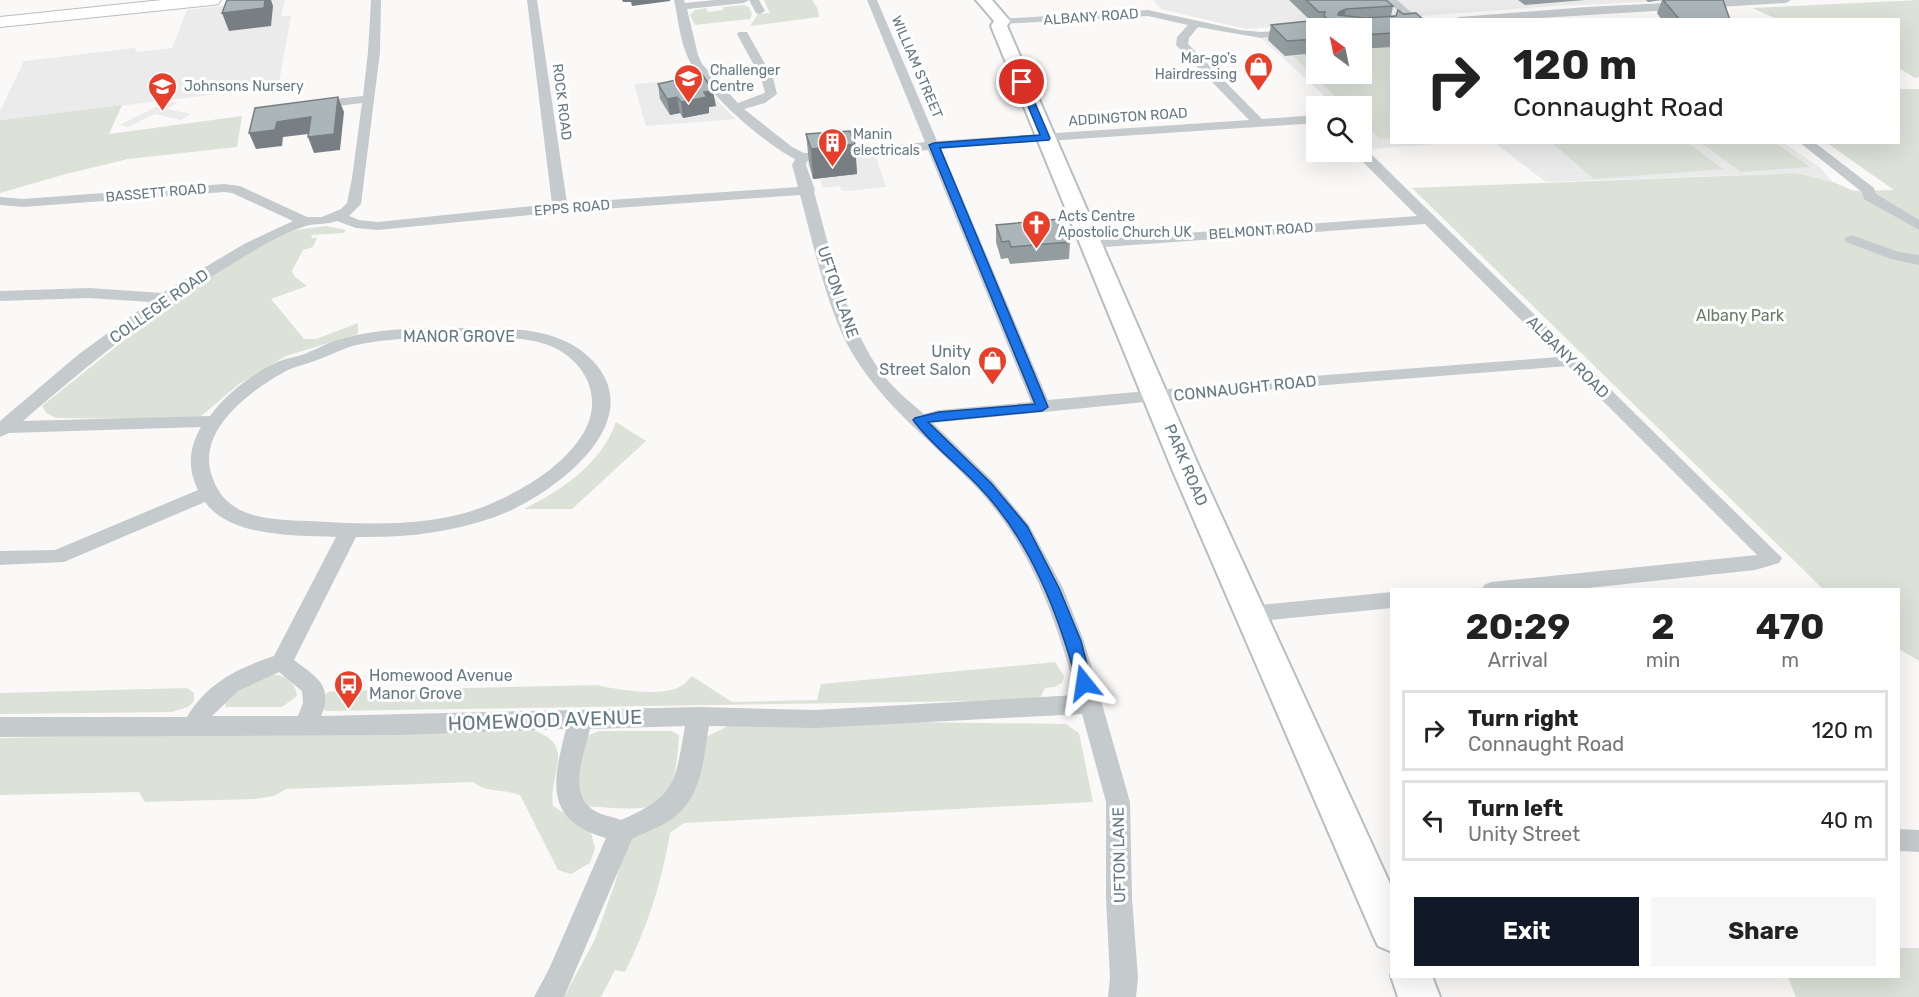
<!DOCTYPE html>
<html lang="en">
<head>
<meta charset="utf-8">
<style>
	:root { --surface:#fff; --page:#f6f6f6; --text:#222; --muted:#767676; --line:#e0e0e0; --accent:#111827 }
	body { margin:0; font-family:Rubik,sans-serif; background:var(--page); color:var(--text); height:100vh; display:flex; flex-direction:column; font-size:22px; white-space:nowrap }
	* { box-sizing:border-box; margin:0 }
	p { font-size:20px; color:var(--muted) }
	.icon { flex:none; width:33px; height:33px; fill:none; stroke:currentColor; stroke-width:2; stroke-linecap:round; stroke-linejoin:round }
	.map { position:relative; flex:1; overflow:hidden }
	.side { position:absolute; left:1390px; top:588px; width:510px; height:390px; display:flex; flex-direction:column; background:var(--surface); border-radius:0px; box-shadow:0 6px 24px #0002 }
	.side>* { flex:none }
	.banner { position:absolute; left:1390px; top:18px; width:510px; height:126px; border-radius:0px; box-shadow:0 6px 24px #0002; background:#fff; color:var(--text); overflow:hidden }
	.needle { width:39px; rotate:327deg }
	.buttons { position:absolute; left:1306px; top:18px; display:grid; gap:12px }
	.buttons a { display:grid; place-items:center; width:66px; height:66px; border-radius:0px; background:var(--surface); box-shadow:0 6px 24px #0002; font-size:30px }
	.pin { position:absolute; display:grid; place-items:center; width:51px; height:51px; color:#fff; margin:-26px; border:3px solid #fff; border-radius:50%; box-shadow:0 2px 6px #0007 }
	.me { position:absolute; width:66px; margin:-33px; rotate:345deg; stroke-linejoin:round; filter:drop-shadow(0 0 4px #0008) }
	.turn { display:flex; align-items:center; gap:21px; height:126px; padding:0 24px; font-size:27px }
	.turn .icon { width:78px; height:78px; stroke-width:2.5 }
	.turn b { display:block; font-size:42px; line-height:51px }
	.eta { display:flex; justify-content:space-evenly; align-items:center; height:102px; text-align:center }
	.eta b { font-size:36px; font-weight:700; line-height:42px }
	.primary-button { display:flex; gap:12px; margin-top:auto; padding:12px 24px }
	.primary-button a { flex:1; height:69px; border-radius:0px; background:var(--accent); color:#fff; font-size:24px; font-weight:700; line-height:69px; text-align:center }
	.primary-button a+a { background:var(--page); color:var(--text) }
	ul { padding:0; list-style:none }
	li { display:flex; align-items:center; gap:18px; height:81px; margin:0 12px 9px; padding:0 12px; border:3px solid var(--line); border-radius:0px }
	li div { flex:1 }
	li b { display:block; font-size:22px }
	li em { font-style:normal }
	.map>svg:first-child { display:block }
	.built { fill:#eaebea }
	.green { fill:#dce2d8 }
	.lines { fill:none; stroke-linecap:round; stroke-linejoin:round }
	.secondary-casing { stroke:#b7bec1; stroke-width:4 }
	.primary-casing { stroke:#b8bec0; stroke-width:2 }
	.street { fill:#c5cacd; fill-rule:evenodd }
	.secondary { fill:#fff; fill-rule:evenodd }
	.primary { fill:#fff; fill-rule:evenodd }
	.wall { fill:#939da0 }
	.shaded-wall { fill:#787f82 }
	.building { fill:#abb6ba; stroke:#787f82; stroke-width:1.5 }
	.route { fill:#1a73e8; stroke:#114b97; stroke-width:1.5 }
	.labels { text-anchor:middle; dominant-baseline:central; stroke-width:6; stroke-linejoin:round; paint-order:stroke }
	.far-street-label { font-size:14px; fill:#647983; stroke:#fff }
	.far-poi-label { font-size:14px; fill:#647983; stroke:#fff; text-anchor:start }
	.street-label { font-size:16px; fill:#647983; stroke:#fff }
	.park-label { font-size:16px; fill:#6a7a63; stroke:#fff }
	.poi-label { font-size:16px; fill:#647983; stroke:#fff; text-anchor:end }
	.near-street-label { font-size:20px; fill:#647983; stroke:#fff }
</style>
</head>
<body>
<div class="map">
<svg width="1919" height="997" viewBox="0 0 1919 997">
	<rect width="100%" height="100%" fill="#faf9f7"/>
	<g class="built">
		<path d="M 271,0 L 285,0 L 281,16 L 291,16 L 278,87 L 0,120 L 0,111 L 24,61 L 135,48 L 136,52 L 172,48 L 187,10 Z"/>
		<path d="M 1153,0 L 1690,0 L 1556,6 L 1246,29 L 1161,9 Z"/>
		<path d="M 1392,29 L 1392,142 L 1447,143 L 1371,149 L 1362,140 L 1362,106 L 1336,106 L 1262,39 L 1317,34 L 1317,74 L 1362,74 L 1362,31 Z"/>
		<path d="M 700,78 L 721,105 L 736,119 L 646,126 L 634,84 Z"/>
		<path d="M 168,101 L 177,103 L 167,109 L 191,114 L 181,120 L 155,114 L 128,127 L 119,125 Z"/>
		<path d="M 1495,143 L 1784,143 L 1819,167 L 1833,182 L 1796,173 L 1546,182 Z"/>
		<path d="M 875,154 L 886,187 L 847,191 L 841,190 L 840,186 L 823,188 L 820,179 L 813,179 L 807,162 Z"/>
	</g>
	<g class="green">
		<path d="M 764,0 L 812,0 L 818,9 L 819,17 L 750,26 L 758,14 L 770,13 Z"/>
		<path d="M 1919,0 L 1919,77 L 1915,78 L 1899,68 L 1899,20 L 1777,19 L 1752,8 Z"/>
		<path d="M 744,5 L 749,7 L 752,14 L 750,19 L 695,25 L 690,15 L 695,10 L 706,8 L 708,12 L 723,10 L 723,7 Z"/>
		<path d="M 1392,47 L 1392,138 L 1380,139 L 1362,122 L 1362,106 L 1346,106 L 1293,56 L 1317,54 L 1317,74 L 1362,74 L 1362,50 Z"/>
		<path d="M 1899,89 L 1919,89 L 1919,661 L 1899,649 L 1899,590 L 1823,589 L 1412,188 L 1796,173 L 1833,182 L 1854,191 L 1894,190 L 1827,143 L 1899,142 Z"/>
		<path d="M 122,105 L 109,134 L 242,116 L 237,147 L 128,159 L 66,174 L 0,193 L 0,120 Z"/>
		<path d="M 1552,143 L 1688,143 L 1723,169 L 1594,179 Z"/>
		<path d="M 1701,143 L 1775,143 L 1810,167 L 1741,172 Z"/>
		<path d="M 326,226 L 346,230 L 344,233 L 312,235 L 311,238 L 317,238 L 313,247 L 303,250 L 292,271 L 294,276 L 307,286 L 271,299 L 304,339 L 316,339 L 358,323 L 358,334 L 286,356 L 239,384 L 200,417 L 146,419 L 56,418 L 46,413 L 42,406 L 179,296 L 278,235 L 296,230 Z"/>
		<path d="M 616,422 L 646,441 L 572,509 L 524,509 C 562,490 601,464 616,422 Z"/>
		<path d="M 1055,662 L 1064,676 L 1062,683 L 1054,687 L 1045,688 L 1039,700 L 326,711 L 319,707 L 320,698 L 328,692 L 337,691 L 597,685 C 617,690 658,696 677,688 C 683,686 688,680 692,676 L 732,702 L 817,700 L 821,684 Z"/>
		<path d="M 271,674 C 285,675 295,681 297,696 L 282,707 L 226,707 L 225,697 Z"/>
		<path d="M 187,688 L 194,693 L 194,701 L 188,707 L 172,712 L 0,714 L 0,693 Z"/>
		<path d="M 907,722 L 1066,724 L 1079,733 L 1093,802 L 684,823 L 670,833 C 662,882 647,928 625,972 L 615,970 L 601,997 L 564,997 L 595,939 L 615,883 L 626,845 L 653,818 L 698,745 L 708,736 L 728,726 Z"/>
		<path d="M 530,729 C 579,745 548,771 553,806 L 590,829 L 595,848 L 590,863 L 571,874 L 558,870 L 520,795 C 504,789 486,793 473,782 L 286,789 L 274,796 L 255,799 L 145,802 L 139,792 L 0,795 L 0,738 Z"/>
		<path d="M 599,731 L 671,731 L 679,735 C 674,817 658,811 584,806 L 577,799 L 578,774 L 584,737 Z"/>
		<path d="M 1899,948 L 1919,948 L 1919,997 L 1796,997 L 1788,977 L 1899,976 Z"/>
	</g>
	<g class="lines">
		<defs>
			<g id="secondary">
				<path d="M 976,0 L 992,0 L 1010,21 L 1007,26 L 1200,469 L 1392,888 L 1392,952 L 1378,946 L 1372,933 L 1172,469 L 991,26 L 994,21 Z"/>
				<path d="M 1392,973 L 1392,976 L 1432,976 L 1440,997 L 1398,997 L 1391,976 Z"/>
			</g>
			<path id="primary" d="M 162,0 L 221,0 L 218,4 L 212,5 L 0,27 L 0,17 Z"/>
		</defs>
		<use href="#secondary" class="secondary-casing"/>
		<use href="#primary" class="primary-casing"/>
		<g class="street">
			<path d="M 371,0 L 381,0 L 380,52 L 361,204 L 349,216 L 359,220 L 378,222 L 552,204 L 527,0 L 537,0 L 567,203 L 798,187 L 792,165 L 795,159 C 764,144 702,89 688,58 C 680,41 678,18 674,0 L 684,0 L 685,3 L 715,0 L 759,0 L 765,11 L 760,14 L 756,13 L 749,0 L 744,3 L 687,9 L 698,55 L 702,64 L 738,103 L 765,93 L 761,78 L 737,34 L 739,32 L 747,32 L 773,78 L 777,94 L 765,103 L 744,109 L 792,147 L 804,153 L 828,153 L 925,142 L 867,0 L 877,0 L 937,141 L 1249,120 L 1176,45 L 1177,37 L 1188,25 L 1148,16 L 1002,24 L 998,23 L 998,19 L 1148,10 L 1240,30 L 1261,32 L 1321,28 L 1317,28 L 1317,33 L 1261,38 L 1198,27 L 1189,38 L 1188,44 L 1262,119 L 1317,115 L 1317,123 L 941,148 L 1048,400 L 1288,378 L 1558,357 L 1425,224 L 1091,248 L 1084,244 L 1091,240 L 1417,216 L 1356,155 L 1355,152 L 1362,152 L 1362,148 L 1366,149 L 1782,558 L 1779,563 L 1755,570 L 1570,590 L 1481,590 L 1484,585 L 1491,582 L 1757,555 L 1568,366 L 1288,388 L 933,423 L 993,481 L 1029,525 L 1063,588 L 1084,641 L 1130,802 L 1132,898 L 1138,978 L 1136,997 L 1108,997 L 1110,978 L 1106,898 L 1106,802 L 1082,714 L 815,728 L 709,726 C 704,755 702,793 678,814 C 665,826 647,831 632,839 L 564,997 L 534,997 L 549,969 L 606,838 C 543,820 553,781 566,729 L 400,735 L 0,737 L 0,717 L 187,717 C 207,683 238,668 274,656 L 336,537 C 296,535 231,538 205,502 L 64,562 L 0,565 L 0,551 L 55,550 L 198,490 C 187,468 189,448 201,427 L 9,433 L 0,437 L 0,421 L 79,354 L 150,302 L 89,298 L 0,301 L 0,291 L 89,288 L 162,293 L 244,244 L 293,221 L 232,193 L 224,192 L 23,207 L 0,205 L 0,197 L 23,199 L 224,184 L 240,186 L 307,217 L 322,217 L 341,209 L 347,203 L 352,178 L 362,103 L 314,109 L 308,105 L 314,101 L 363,96 L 368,52 ZM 928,150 L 1031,402 L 939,410 L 924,414 C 912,404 900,394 890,383 C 848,336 831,252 814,192 L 815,190 L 806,165 L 807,161 L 828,161 ZM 800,195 C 813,242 827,310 851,351 C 882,405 934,443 977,488 C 1031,546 1056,620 1077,695 L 815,710 L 699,707 L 321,716 C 334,685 316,677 294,660 L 356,537 C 403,538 450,533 495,517 C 549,498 653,423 592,360 C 560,327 510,328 467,328 C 425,328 382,327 341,339 C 329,342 319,348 307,353 C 298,357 287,358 277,362 C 252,374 226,394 210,416 L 23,421 C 88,365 151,313 224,269 C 250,253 277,235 306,226 C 316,223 326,225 337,221 L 356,228 L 378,230 L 560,212 ZM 488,338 C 508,338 529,338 548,345 C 585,359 604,397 584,432 C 564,467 520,492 483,507 C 428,528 365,524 307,521 C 266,519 224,519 211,473 C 198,428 253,389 286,371 C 296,366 307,364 317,360 C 332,355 345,347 361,344 C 402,336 446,338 488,338 ZM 279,672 L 302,691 L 303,703 L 298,716 L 212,716 L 238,691 ZM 685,726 C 675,782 677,796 621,820 C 614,817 605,816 599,813 C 565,798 584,755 590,729 Z"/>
			<path d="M 1386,0 L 1397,0 L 1420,20 L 1408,20 Z"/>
			<path d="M 1722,0 L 1791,0 L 1786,3 L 1507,20 L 1454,20 L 1459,17 L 1587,7 Z"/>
			<path d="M 1799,142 L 1814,142 L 1874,188 L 1876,194 L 1919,220 L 1919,230 L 1864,199 L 1862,192 Z"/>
			<path d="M 1851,235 L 1899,252 L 1919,255 L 1919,265 L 1891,259 L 1846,242 L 1844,239 Z"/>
			<path d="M 1392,592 L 1392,608 L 1250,622 L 1242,620 L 1239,614 L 1242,608 L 1250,606 Z"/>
			<path d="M 1899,829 L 1919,830 L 1919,852 L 1899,851 Z"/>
		</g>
		<use href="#secondary" class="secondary"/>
		<use href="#primary" class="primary"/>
	</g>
	<g class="wall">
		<path d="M 1289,0 L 1386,0 L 1393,6 L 1391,16 L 1403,14 L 1392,20 L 1392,47 L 1362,49 L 1362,28 L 1317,28 L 1317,53 L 1285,56 L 1268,40 L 1271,25 L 1311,21 Z"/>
		<path d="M 1518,0 L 1585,0 L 1525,5 Z"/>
		<path d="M 1646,0 L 1723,0 L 1730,20 L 1662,20 L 1657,13 L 1662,0 L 1648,2 Z"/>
		<path d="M 658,84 L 716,106 L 709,107 L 709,113 L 683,118 L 680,113 L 670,115 L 660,99 Z"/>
		<path d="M 806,134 L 855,144 L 857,174 L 813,179 L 809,163 Z"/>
		<path d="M 996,225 L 1061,225 L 1070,242 L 1069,259 L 1010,264 L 1008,258 L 1001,259 L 996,242 Z"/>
	</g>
	<g class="shaded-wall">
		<path d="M 265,0 L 271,0 L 273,6 L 271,26 L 229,31 L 222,13 Z"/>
		<path d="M 622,0 L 670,0 L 670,1 L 632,6 L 631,2 L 623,2 Z"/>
		<path d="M 1346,9 L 1343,23 L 1336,26 L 1339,12 Z"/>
		<path d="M 713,91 L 716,106 L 709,107 L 709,113 L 683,118 L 681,102 L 704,92 Z"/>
		<path d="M 338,97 L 344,112 L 340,150 L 314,153 L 308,137 Z"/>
		<path d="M 677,97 L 680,113 L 670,115 L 667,99 Z"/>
		<path d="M 311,117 L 317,133 L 283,137 L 282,146 L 256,149 L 249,133 L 277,122 Z"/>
		<path d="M 855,144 L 857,174 L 813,179 L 811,149 Z"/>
	</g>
	<g class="building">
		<path d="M 227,0 L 265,0 L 264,8 L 222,13 Z"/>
		<path d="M 1306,0 L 1386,0 L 1393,6 L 1346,9 L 1339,12 L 1338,15 L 1365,18 L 1396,16 L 1398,10 L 1403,14 L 1416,13 L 1424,20 L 1392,20 L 1392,33 L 1362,35 L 1362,28 L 1317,28 L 1317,39 L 1287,41 L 1271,25 L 1328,19 L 1324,16 L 1325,12 L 1319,12 Z"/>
		<path d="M 1663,0 L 1723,0 L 1730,20 L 1680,20 Z"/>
		<path d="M 702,74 L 713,91 L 704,92 L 707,97 L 681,102 L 677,97 L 667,99 L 658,84 Z"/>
		<path d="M 338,97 L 334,134 L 308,137 L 311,117 L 277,122 L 275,130 L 249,133 L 255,108 Z"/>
		<path d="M 850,131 L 855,144 L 811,149 L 806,134 Z"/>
		<path d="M 1059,219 L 1061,225 L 1063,225 L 1070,242 L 1011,247 L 1009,241 L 1002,242 L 996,225 Z"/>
	</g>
	<path class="route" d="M 1022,80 L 1026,82 L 1050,138 L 1049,140 L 940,148 L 1048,407 L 1042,411 L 928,422 L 991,483 L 1027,526 L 1059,588 L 1081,641 L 1092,683 L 1090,687 L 1084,689 L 1079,687 L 1077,683 C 1058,613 1031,542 981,489 C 959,465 932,446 913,420 L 915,418 L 939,412 L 1035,404 L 929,145 L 934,143 L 1040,135 L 1018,82 Z"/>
	<defs>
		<symbol id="shop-pin" viewBox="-11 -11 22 30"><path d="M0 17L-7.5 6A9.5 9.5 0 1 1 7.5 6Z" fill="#e73f2a" stroke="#fff"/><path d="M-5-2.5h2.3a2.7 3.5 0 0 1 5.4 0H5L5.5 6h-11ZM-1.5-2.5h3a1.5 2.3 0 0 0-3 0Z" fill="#fff"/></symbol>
		<symbol id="university-pin" viewBox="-11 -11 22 30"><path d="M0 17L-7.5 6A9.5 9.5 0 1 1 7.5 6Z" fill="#e73f2a" stroke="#fff"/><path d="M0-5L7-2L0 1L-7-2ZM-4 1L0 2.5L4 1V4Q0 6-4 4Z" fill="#fff"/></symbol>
		<symbol id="school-pin" viewBox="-11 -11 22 30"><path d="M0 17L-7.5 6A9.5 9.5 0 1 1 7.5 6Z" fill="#e73f2a" stroke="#fff"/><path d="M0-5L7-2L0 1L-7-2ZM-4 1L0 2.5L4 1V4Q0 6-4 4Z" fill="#fff"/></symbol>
		<symbol id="building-pin" viewBox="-11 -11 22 30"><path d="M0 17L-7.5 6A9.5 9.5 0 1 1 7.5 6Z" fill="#e73f2a" stroke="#fff"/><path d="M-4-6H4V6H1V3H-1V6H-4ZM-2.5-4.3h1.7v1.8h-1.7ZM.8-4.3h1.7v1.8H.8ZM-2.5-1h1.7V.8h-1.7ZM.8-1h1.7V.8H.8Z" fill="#fff"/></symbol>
		<symbol id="church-pin" viewBox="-11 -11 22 30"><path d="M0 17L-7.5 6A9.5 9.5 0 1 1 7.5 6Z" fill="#e73f2a" stroke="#fff"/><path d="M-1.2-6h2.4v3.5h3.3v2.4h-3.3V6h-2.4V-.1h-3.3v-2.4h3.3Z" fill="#fff"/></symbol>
		<symbol id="bus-pin" viewBox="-11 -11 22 30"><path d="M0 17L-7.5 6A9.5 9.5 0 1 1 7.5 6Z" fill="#e73f2a" stroke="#fff"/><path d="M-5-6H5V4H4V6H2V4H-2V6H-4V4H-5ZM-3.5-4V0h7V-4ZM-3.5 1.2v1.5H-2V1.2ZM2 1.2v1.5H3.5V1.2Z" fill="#fff"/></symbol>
	</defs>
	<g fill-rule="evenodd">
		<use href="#shop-pin" x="1242" y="50" width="33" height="45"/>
		<use href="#university-pin" x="672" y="62" width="33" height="45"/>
		<use href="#school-pin" x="146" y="70" width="33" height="45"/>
		<use href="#building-pin" x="816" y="126" width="33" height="45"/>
		<use href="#church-pin" x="1020" y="208" width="33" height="45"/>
		<use href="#shop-pin" x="976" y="344" width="33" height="45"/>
		<use href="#bus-pin" x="332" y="668" width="33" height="45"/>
	</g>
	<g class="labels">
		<g class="far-street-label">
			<text transform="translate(1091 17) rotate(-4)">ALBANY ROAD</text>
			<text transform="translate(917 67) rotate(67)">WILLIAM STREET</text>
			<text transform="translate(562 102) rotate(83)">ROCK ROAD</text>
			<text transform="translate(1128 117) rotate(-4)">ADDINGTON ROAD</text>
			<text transform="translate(156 193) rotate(-5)">BASSETT ROAD</text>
			<text transform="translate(572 208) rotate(-5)">EPPS ROAD</text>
			<text transform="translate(1261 231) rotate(-4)">BELMONT ROAD</text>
		</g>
		<g class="far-poi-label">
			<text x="1237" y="58" text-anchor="end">Mar-go's<tspan x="1237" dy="16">Hairdressing</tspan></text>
			<text x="710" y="70">Challenger<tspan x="710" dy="16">Centre</tspan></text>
			<text x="184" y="86">Johnsons Nursery</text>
			<text x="853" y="134">Manin<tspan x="853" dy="16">electricals</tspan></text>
			<text x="1058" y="216">Acts Centre<tspan x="1058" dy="16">Apostolic Church UK</tspan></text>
		</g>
		<g class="street-label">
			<text transform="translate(838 292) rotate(71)">UFTON LANE</text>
			<text transform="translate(159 306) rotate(-35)">COLLEGE ROAD</text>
			<text x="459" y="336">MANOR GROVE</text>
			<text transform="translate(1568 357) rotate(45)">ALBANY ROAD</text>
			<text transform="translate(1245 388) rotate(-6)">CONNAUGHT ROAD</text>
			<text transform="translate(1186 465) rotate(67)">PARK ROAD</text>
			<text transform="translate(1119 855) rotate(-91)">UFTON LANE</text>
		</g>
		<g class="park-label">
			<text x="1740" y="315">Albany Park</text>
		</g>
		<g class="poi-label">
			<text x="971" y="351">Unity<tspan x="971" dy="18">Street Salon</tspan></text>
			<text x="369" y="675" text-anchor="start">Homewood Avenue<tspan x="369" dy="18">Manor Grove</tspan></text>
		</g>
		<g class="near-street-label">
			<text transform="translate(545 720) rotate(-2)">HOMEWOOD AVENUE</text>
		</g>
	</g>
</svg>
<div class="buttons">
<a><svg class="needle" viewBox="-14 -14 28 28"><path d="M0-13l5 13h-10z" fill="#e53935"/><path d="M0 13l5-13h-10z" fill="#767676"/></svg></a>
<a><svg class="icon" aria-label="search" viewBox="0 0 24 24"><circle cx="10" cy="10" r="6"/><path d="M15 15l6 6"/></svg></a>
</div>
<div class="pin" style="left:1022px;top:82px;background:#d93025"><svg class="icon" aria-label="arrive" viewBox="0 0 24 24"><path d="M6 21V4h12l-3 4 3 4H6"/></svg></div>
<svg class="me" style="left:1084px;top:683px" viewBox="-20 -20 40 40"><path d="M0-17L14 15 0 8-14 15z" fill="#1a73e8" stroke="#fff" stroke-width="4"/></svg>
<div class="banner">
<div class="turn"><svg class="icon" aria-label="right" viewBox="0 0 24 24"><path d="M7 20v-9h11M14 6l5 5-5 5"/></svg><div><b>120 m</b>Connaught Road</div></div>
</div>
<section class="side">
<div class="eta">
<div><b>20:29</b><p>Arrival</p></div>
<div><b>2</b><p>min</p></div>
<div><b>470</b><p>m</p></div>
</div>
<ul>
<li><svg class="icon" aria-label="right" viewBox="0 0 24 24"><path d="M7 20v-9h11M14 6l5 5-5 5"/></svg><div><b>Turn right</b><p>Connaught Road</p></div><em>120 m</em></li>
<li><svg class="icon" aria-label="left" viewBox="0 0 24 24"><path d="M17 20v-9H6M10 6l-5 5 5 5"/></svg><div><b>Turn left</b><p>Unity Street</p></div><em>40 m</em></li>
</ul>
<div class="primary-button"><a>Exit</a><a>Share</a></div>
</section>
</div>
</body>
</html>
